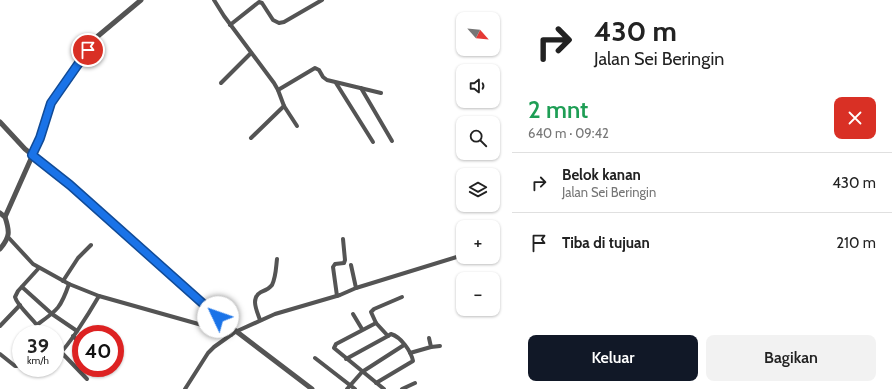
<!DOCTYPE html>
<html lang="id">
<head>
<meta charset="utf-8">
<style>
	:root { --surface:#fff; --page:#f2f2f2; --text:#222; --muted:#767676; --line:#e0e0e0; --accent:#111827 }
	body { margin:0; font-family:Cabin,sans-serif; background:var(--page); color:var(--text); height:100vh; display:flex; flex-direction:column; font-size:15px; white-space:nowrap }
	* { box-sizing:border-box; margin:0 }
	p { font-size:13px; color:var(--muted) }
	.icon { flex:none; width:22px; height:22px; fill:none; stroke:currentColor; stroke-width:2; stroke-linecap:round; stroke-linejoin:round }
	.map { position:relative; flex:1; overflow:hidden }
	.details { display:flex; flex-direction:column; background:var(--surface); width:380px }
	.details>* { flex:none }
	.guide { background:#fff; color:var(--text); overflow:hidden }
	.needle { width:26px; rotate:117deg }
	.fabs { position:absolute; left:456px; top:12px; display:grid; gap:8px }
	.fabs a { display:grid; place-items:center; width:44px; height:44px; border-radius:8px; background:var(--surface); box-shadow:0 1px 3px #0004; font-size:20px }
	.speed { position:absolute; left:12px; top:325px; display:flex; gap:8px; font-size:20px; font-weight:700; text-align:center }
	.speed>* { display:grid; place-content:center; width:52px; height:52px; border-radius:50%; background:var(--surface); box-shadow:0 1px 3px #0004; line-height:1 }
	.speed small { font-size:10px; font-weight:400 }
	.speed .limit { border:6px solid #d22; background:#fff; color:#111 }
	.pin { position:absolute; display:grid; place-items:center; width:34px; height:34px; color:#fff; margin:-17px; border:2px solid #fff; border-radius:50%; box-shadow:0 1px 4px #0007 }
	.me { position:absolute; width:44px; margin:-22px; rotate:312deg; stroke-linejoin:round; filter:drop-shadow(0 0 3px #0008) }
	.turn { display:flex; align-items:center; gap:14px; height:84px; padding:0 16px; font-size:18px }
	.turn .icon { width:52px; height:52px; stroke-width:2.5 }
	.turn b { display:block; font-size:28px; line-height:34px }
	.round { display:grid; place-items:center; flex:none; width:42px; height:42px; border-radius:8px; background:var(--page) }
	.headline { display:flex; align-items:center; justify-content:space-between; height:68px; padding:0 16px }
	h1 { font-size:24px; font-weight:600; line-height:30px; color:#1e9e55 }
	.cta { display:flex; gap:8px; margin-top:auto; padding:8px 16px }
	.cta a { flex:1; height:46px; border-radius:8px; background:var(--accent); color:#fff; font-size:16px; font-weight:600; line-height:46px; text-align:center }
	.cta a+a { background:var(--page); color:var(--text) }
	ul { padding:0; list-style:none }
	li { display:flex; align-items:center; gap:12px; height:60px; padding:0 16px; border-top:1px solid var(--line) }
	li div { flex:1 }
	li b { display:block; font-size:15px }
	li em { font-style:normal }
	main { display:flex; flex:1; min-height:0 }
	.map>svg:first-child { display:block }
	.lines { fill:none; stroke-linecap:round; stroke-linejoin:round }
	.minor { stroke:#545454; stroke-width:4 }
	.tertiary { stroke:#545454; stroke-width:5 }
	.route-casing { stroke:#114b97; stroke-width:10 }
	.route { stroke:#1a73e8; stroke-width:7 }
</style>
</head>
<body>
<main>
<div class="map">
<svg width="512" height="389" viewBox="0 0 512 389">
	<rect width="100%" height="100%" fill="#fff"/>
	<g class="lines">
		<g class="minor">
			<path d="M 214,0 L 224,16 L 274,83 L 278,90 L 315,68 L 319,70 L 323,77 L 327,80 L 381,93"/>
			<path d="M 230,25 L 259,2 L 262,3 L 273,20 L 279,23 L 284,22 L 322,0"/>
			<path d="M 221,83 L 251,53"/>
			<path d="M 336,83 L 373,142"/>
			<path d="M 361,88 L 392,141"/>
			<path d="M 278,90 L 284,106 L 297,126"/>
			<path d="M 251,138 L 284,106"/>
			<path d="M 8,237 L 33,264 L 69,284 L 99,296 L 202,325 L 231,335"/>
			<path d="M 38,269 L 18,291 L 15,297 C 18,308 37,321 43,334"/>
			<path d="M 63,281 L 78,258 L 91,245"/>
			<path d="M 22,287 L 52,314 L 77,331"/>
			<path d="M 356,288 L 463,255"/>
			<path d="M 337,296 L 333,267 L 335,264 L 344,263 L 345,260 L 343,239"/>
			<path d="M 353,314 L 362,329"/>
			<path d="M 260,320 C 257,311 250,298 261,292 C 266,290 269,289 272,285 C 276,277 276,267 277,259"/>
			<path d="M 376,323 L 336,344 L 334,348 L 384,389"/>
			<path d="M 38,324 C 58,310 61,307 69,284"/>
			<path d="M 0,326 L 20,305"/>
			<path d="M 73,336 L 81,344"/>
			<path d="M 388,336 L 376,323 L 371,312 L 374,309 L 402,297"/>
			<path d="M 431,347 L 440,346"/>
			<path d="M 61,352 L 87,379"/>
			<path d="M 410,353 L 431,347 L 429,338"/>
			<path d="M 0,354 L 15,366 L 17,366 L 21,363"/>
			<path d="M 55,357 C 65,353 92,308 99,296"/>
			<path d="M 315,358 L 355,389"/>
			<path d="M 346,359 L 388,336 L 391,334 C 401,337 411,351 413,361 L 376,383"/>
			<path d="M 185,389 L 208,353 L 214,347 L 235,332 L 275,314 L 340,295 L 356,288 L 351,265"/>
			<path d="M 347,389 L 362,372 L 404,345"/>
			<path d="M 402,389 L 415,383"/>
		</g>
		<g class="tertiary">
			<path d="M 0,122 L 25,149 L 70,185 L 228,325 L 312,389"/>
			<path d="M 0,213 L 5,217 C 10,232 10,237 0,249"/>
			<path d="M 5,217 L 38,143 L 48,111 L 53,99 L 98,36 L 141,0"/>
		</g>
	</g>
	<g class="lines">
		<defs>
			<path id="route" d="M 88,50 L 51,103 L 40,138 L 32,155 L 70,185 L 218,317"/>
		</defs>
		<use href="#route" class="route-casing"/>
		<use href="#route" class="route"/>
	</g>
</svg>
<div class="fabs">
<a><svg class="needle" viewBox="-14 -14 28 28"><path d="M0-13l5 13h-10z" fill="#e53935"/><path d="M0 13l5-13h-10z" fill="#767676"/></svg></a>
<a><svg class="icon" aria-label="sound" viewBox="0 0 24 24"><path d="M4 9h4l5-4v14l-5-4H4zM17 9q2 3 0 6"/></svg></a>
<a><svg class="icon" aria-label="search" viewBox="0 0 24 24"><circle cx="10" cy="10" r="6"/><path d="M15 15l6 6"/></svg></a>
<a><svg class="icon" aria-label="layers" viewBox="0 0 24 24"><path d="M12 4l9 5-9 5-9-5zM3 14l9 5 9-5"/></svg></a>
<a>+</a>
<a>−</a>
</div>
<div class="speed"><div>39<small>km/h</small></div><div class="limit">40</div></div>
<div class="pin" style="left:88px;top:50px;background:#d93025"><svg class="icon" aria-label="arrive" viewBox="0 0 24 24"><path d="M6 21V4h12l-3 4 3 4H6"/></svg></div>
<svg class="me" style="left:218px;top:317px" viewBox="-20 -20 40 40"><circle r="19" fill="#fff"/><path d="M0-13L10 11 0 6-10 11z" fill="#1a73e8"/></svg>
</div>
<section class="details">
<div class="guide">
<div class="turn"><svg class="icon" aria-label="right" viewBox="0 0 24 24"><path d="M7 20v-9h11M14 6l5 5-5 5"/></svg><div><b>430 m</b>Jalan Sei Beringin</div></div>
</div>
<div class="headline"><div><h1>2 mnt</h1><p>640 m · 09:42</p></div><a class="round" style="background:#d93025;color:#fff"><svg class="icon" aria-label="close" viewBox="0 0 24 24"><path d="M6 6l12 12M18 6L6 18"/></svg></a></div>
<ul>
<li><svg class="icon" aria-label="right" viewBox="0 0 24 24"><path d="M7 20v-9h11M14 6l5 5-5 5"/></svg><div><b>Belok kanan</b><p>Jalan Sei Beringin</p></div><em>430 m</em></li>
<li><svg class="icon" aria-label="arrive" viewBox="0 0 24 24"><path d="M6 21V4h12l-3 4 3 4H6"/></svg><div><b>Tiba di tujuan</b></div><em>210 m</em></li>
</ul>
<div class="cta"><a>Keluar</a><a>Bagikan</a></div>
</section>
</main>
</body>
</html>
